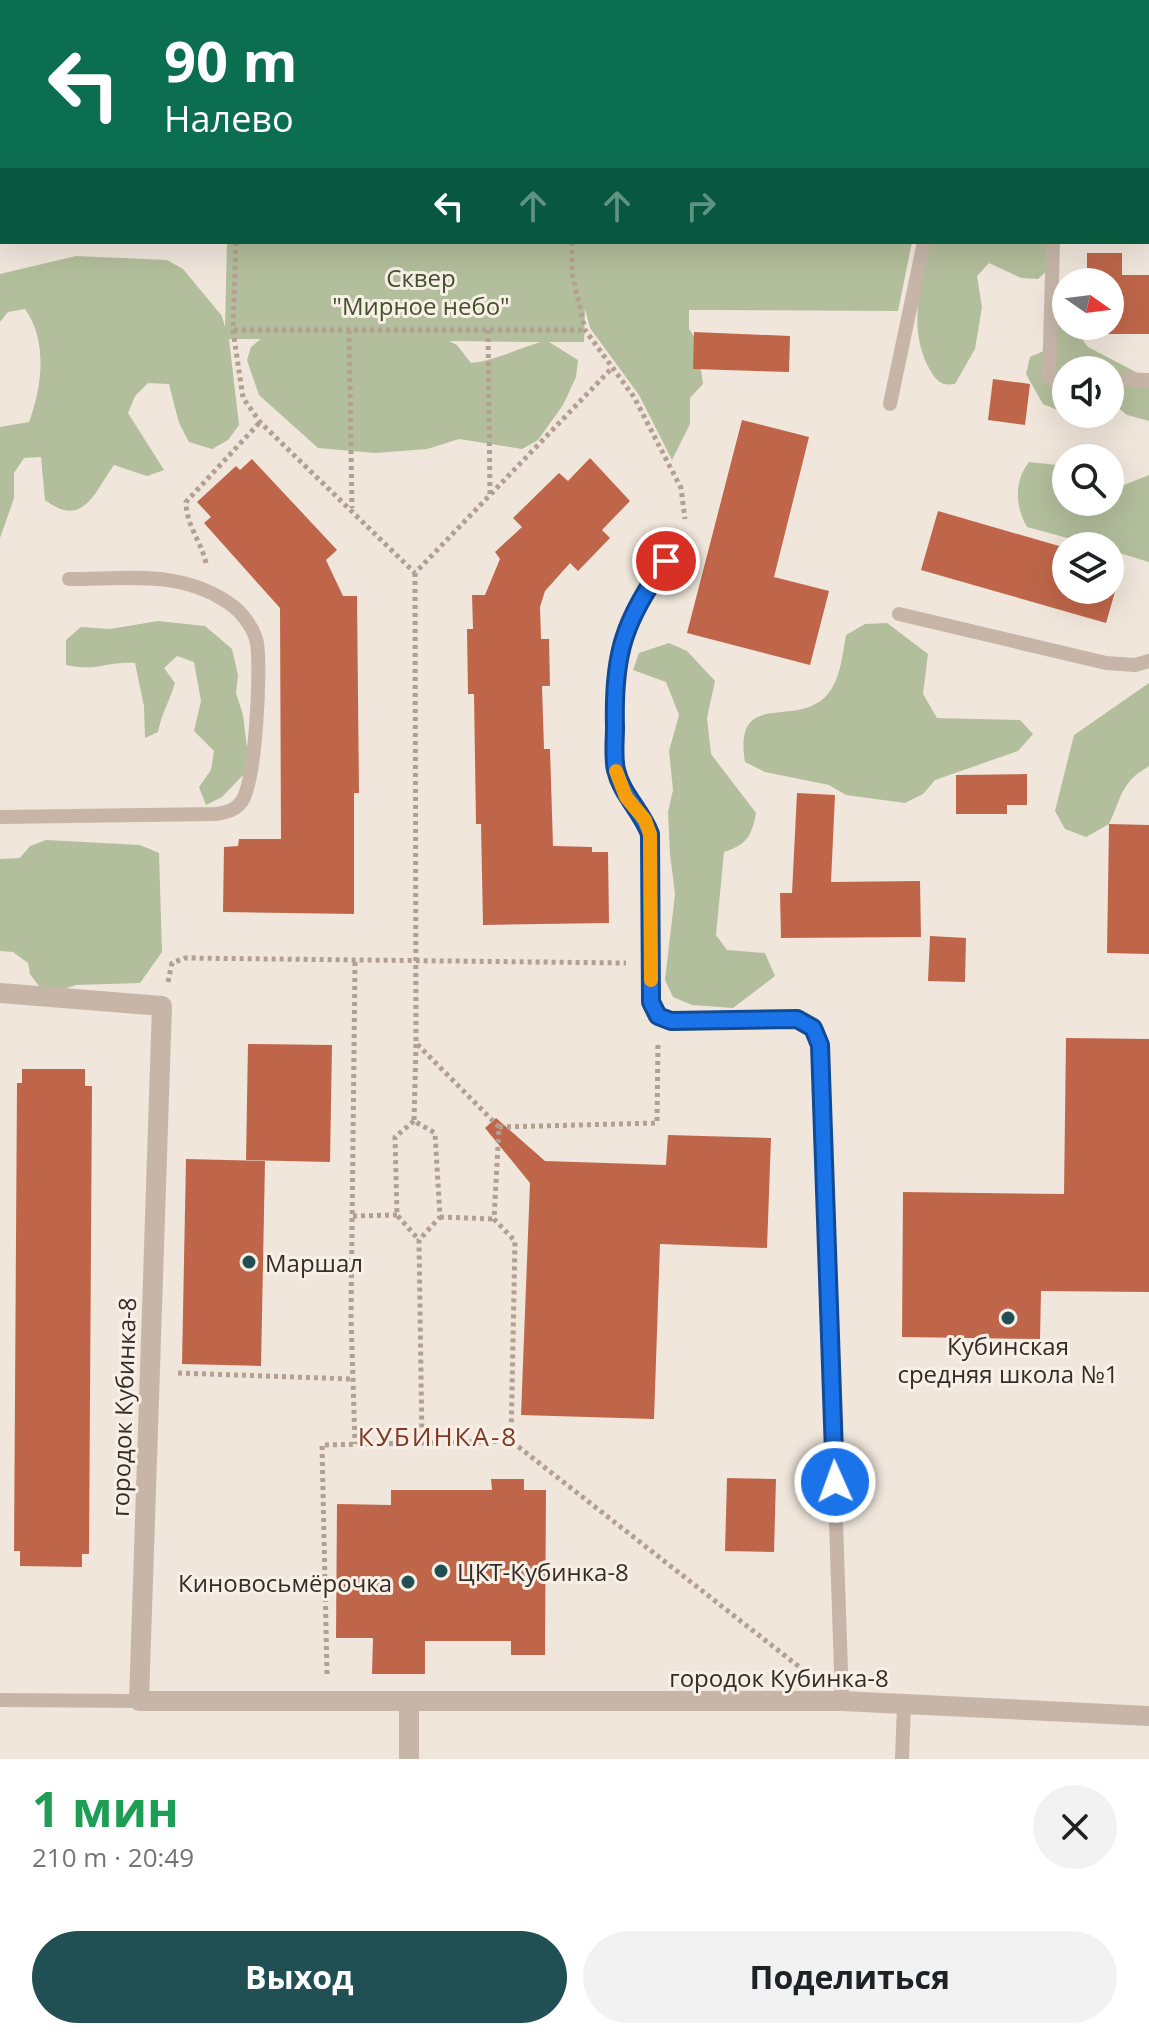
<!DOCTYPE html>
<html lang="ru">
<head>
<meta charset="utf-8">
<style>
	:root { --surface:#fff; --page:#f2f2f2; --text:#202124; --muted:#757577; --accent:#205054 }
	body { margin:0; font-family:"Open Sans",sans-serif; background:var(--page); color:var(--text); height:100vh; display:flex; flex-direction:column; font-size:30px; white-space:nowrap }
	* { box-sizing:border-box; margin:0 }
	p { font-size:26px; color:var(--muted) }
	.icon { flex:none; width:44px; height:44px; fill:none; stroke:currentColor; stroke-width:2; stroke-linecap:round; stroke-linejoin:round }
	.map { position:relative; height:1759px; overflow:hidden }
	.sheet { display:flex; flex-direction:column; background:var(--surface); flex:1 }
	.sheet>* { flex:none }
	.top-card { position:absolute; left:0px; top:0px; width:1150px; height:244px; box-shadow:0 8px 32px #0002; background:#0b6e4f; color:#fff; overflow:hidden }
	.needle { width:52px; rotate:104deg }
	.tools { position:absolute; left:1052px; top:268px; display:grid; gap:16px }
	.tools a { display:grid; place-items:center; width:72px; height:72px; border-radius:50%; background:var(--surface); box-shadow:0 8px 32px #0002; font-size:40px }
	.pin { position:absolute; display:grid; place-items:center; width:68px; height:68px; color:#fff; margin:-34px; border:4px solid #fff; border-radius:50%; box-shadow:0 2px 8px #0007 }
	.me { position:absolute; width:88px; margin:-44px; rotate:358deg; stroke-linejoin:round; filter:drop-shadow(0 0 6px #0008) }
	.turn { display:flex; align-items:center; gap:28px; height:168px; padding:0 32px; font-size:36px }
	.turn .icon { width:104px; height:104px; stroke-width:2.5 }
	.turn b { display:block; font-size:56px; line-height:68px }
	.lanes { display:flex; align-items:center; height:76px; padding:0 32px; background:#0003; justify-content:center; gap:40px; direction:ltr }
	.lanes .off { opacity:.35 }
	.round { display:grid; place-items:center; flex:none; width:84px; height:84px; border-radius:42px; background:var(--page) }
	.overview { display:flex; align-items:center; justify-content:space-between; height:136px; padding:0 32px }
	h1 { font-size:48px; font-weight:700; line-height:60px; color:#1e9e55 }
	.action { display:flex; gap:16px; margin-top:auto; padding:16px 32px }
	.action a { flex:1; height:92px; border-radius:48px; background:var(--accent); color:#fff; font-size:32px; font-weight:700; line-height:92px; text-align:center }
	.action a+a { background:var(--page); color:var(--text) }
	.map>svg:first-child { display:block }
	.green { fill:#b3be9c; fill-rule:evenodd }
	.building { fill:#bf664a }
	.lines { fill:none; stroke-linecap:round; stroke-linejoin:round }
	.path { stroke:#b3a092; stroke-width:5; stroke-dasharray:4 4; stroke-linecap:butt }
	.lane { stroke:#c7b6a8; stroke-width:14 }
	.street { stroke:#c7b6a8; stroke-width:20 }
	.route-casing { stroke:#114b97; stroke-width:20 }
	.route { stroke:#1a73e8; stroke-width:14 }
	.slow { stroke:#f59e0b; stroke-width:14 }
	.poi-dot { fill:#205054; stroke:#f8f0e7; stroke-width:3 }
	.labels { text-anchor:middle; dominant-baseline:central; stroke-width:6; stroke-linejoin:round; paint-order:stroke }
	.park-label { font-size:24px; fill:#44512d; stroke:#f8f0e7 }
	.poi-label { font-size:24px; fill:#352c28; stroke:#f8f0e7; text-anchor:start }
	.street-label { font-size:24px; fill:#352c28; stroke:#f8f0e7 }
	.neighbourhood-label { font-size:26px; letter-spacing:2px; fill:#7f3a25; stroke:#f8f0e7 }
</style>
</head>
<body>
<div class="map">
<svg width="1149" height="1759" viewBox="0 0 1149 1759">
	<rect width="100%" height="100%" fill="#f0e6db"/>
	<g class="green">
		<path d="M 229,0 L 650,0 L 229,2 Z"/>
		<path d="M 227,242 L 912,242 L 898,311 L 689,310 L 689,329 L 697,341 L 703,384 L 690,398 L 690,424 L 672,460 L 639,395 L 590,328 L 585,309 L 584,342 L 549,342 L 578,360 L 576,377 L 563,405 L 538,440 L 522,449 L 459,439 L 427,449 L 375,453 L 318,448 L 259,395 L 247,360 L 251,347 L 261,339 L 229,339 L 239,425 L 228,440 L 212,449 L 189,442 L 179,423 L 169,384 L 148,383 L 135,396 L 128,413 L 164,470 L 147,476 L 114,465 C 94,493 83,529 45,500 L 41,457 L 24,458 L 14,473 L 14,498 L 0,538 L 0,427 L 29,422 C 42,387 48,341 25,309 L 8,312 L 0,322 L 0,274 L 76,256 L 167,260 L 183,269 L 222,316 L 225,327 ZM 449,341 L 540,342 L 541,342 C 516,349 497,360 471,363 L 457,345 Z"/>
		<path d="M 928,242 L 1057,242 L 1053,265 L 1038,279 L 1021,278 L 989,263 L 977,276 L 982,307 L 975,349 L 955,384 C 942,386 937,382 930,370 C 907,330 921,286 928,242 Z"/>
		<path d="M 1065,316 L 1066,326 L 1072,326 L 1088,347 L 1149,379 L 1149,421 L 1127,415 L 1110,401 L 1110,370 L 1066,370 L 1066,407 L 1060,411 L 1043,404 L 1026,374 L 1030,357 L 1048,349 L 1052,331 Z"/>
		<path d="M 1029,462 L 1066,466 L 1066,502 L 1110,502 L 1110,486 L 1114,489 L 1149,475 L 1149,562 L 1110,550 L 1110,546 L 1097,546 L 1027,527 C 1015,506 1014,481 1029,462 Z"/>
		<path d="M 158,621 L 205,626 L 232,649 L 238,675 L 236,693 L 243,715 L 248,756 L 244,774 L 222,797 L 206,805 L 199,787 L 211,770 L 214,751 L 194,731 L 201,701 L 194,662 L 177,656 L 164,668 L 175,683 C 170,700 161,715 158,732 L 145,738 L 144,706 L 135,663 C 106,661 97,672 66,665 L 66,640 L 81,627 L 110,629 Z"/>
		<path d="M 887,623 L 928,654 L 923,694 L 937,718 L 1020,720 L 1033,734 L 1018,751 L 935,780 L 923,794 L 905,803 L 846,795 L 829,785 L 765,772 L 745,762 C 733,687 796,730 827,695 C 841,678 842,656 846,635 L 865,624 Z"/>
		<path d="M 669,643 L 687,651 L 715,681 L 707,718 L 711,754 L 756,813 C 752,836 746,845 724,852 L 716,935 L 727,950 L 765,953 L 775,976 L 733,1008 L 692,1005 L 673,997 L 665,980 L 675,894 L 670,854 L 668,812 L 673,790 L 669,751 L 679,715 L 666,682 L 633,670 L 639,653 Z"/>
		<path d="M 1149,683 L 1149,766 C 1120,783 1122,797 1109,824 L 1086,837 L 1065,829 L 1055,811 L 1074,735 Z"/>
		<path d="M 46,840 L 140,845 L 159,853 L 162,952 L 140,983 L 76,985 L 58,991 L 41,989 L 30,974 L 28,963 L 13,952 L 0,951 L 0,859 L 20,858 L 30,846 Z"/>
	</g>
	<g class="building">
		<path d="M 1087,253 L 1122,253 L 1122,275 L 1149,275 L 1149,334 L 1086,334 L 1086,326 L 1110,326 L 1110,282 L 1087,282 Z"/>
		<path d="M 694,332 L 790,336 L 789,372 L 693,369 Z"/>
		<path d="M 993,379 L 1030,384 L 1025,425 L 988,420 Z"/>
		<path d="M 742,420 L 809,437 L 774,577 L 829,591 L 810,665 L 687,633 Z"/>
		<path d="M 590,458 L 630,501 L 602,530 L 610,538 L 578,571 L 570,563 L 545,591 L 540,607 L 541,639 L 549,639 L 550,686 L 542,686 L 544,749 L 550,749 L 553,846 L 592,847 L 592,852 L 608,852 L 609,923 L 483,925 L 481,824 L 476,824 L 474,694 L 468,694 L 467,629 L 473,629 L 472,595 L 485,595 L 500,559 L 495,552 L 522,527 L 513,518 L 559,473 L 568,481 Z"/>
		<path d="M 252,459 L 337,550 L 326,560 L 343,596 L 357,596 L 359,793 L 354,793 L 354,914 L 223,912 L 224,847 L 238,846 L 239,839 L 281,839 L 280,608 L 204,523 L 211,517 L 197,502 L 236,466 L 240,470 Z"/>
		<path d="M 938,511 L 1066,548 L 1066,590 L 1110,590 L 1110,560 L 1123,564 L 1106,623 L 921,570 Z"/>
		<path d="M 1027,774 L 1027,805 L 1007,805 L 1007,814 L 956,814 L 956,775 Z"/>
		<path d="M 797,793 L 835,795 L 831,882 L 920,881 L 921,937 L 781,938 L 780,893 L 792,893 Z"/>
		<path d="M 1109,824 L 1149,825 L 1149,954 L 1107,953 Z"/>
		<path d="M 930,936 L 966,938 L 965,982 L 928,981 Z"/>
		<path d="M 1066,1038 L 1149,1039 L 1149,1292 L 1041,1291 L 1040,1339 L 902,1337 L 903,1192 L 1064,1194 Z"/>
		<path d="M 248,1044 L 332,1045 L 330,1162 L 246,1160 Z"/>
		<path d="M 22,1069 L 85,1069 L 85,1086 L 92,1086 L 89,1554 L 82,1554 L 82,1567 L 20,1566 L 20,1551 L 14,1551 L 17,1083 L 22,1083 Z"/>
		<path d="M 496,1118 L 545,1161 L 666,1165 L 668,1135 L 771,1138 L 767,1248 L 660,1244 L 654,1419 L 521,1415 L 530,1183 L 485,1128 Z"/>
		<path d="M 186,1159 L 265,1161 L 261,1366 L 182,1364 Z"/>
		<path d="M 727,1478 L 776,1479 L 774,1552 L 725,1551 Z"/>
		<path d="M 491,1479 L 524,1479 L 524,1490 L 546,1490 L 545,1655 L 511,1655 L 511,1641 L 425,1641 L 425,1674 L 372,1674 L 373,1638 L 336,1638 L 337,1504 L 391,1505 L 391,1490 L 492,1490 Z"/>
	</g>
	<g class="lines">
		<g class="path">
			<path d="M 573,0 L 573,2"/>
			<path d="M 242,2 L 242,0"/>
			<path d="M 236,242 L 233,330 L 243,398 L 260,422 L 415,573 L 612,368"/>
			<path d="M 572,242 L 572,273 L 585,330 L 634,397 L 681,488 L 685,519"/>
			<path d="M 234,330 L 585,330"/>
			<path d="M 349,330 L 352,508"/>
			<path d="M 488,330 L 490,495"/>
			<path d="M 206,563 C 201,541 186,525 186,502 L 260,422"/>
			<path d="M 415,573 L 416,1043 L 499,1127 L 494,1219 L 515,1241 L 511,1441 L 807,1673"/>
			<path d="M 355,962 L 351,1317 L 355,1444"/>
			<path d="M 168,982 L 172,963 L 185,958 L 626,963"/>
			<path d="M 416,1044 L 414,1121 L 435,1133 L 440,1217 L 419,1240 L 422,1443"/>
			<path d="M 414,1121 L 395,1137 L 397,1215 L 419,1240"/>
			<path d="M 499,1127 L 657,1123 L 658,1042"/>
			<path d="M 353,1216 L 397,1215"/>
			<path d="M 440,1217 L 494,1219"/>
			<path d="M 178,1373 L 352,1379"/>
			<path d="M 327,1674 L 322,1445 L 511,1441"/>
		</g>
		<g class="lane">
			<path d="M 969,2 L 970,0"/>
			<path d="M 1148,169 L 1149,169"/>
			<path d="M 1148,221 L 1149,222"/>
			<path d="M 1053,242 L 1049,378 L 1066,378"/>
			<path d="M 1110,379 L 1149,380"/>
			<path d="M 890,404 L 924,242"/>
			<path d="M 680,540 C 633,608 613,634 614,721 C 615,736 612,755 616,770 C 622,796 641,810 650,834 L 651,1002 L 658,1016 L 671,1021 L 797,1019 L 813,1028 L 820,1045 L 842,1701"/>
			<path d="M 899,614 L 1106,663 L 1135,665 L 1149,661"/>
			<path d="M 0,817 L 216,814 C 226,812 235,811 242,801 C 256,779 261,670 257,643 C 255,631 244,615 234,607 C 185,569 128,579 69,579"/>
			<path d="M 0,1700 L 139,1701"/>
			<path d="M 902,1759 L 904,1704"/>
		</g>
		<g class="street">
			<path d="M 0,993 L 162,1006 L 139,1701 L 842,1701 L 1149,1716"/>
			<path d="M 409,1704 L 409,1759"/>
		</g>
	</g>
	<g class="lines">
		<defs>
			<path id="route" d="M 666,561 C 624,622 613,652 615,727 C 615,740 613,757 616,770 C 622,795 641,810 650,834 L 651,1002 L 658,1016 L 671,1021 L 797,1019 L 813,1028 L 820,1045 L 835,1482"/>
		</defs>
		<use href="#route" class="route-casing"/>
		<use href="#route" class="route"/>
		<path class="slow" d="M 616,771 L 626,797 L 645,820 L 650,834 L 651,980"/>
	</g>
	<g class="poi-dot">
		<circle cx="249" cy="1262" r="8"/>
		<circle cx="1008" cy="1318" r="8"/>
		<circle cx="441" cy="1571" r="8"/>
		<circle cx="408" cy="1582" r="8"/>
	</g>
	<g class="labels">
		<g class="park-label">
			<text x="421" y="277">Сквер<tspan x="421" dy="28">"Мирное небо"</tspan></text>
		</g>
		<g class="poi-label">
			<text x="265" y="1262">Маршал</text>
			<text x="1008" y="1345" text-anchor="middle">Кубинская<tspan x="1008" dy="28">средняя школа №1</tspan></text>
			<text x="457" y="1571">ЦКТ-Кубинка-8</text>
			<text x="392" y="1582" text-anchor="end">Киновосьмёрочка</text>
		</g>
		<g class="street-label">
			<text transform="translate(123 1407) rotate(-88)">городок Кубинка-8</text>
			<text x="779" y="1677">городок Кубинка-8</text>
		</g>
		<g class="neighbourhood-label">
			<text x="438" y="1436">КУБИНКА-8</text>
		</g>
	</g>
</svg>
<div class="tools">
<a><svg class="needle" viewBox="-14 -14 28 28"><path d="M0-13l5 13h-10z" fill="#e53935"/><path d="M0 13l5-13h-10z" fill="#757577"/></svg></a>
<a><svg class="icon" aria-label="sound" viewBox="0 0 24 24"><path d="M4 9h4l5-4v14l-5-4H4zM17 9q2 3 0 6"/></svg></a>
<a><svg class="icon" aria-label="search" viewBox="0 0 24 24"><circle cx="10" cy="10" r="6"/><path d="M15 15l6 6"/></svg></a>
<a><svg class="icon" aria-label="layers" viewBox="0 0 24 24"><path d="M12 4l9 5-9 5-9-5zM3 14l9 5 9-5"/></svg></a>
</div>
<div class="pin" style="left:666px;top:561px;background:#d93025"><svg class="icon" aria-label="arrive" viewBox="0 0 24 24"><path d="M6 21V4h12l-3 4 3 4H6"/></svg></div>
<svg class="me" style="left:835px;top:1482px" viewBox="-20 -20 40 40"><circle r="17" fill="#1a73e8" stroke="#fff" stroke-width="3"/><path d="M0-11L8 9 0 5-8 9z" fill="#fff"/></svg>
<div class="top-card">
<div class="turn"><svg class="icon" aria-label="left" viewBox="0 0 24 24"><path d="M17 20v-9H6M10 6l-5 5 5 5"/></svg><div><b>90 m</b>Налево</div></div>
<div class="lanes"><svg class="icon" aria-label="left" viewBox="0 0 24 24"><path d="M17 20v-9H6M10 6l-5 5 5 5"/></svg><svg class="icon off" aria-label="ahead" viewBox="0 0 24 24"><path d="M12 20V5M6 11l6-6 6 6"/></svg><svg class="icon off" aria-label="ahead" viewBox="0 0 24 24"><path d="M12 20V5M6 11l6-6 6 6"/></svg><svg class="icon off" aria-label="right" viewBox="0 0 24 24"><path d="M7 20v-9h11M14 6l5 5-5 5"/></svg></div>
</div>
</div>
<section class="sheet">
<div class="overview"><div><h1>1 мин</h1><p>210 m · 20:49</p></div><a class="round"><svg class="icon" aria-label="close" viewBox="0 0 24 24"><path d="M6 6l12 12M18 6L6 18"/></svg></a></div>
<div class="action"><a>Выход</a><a>Поделиться</a></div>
</section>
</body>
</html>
